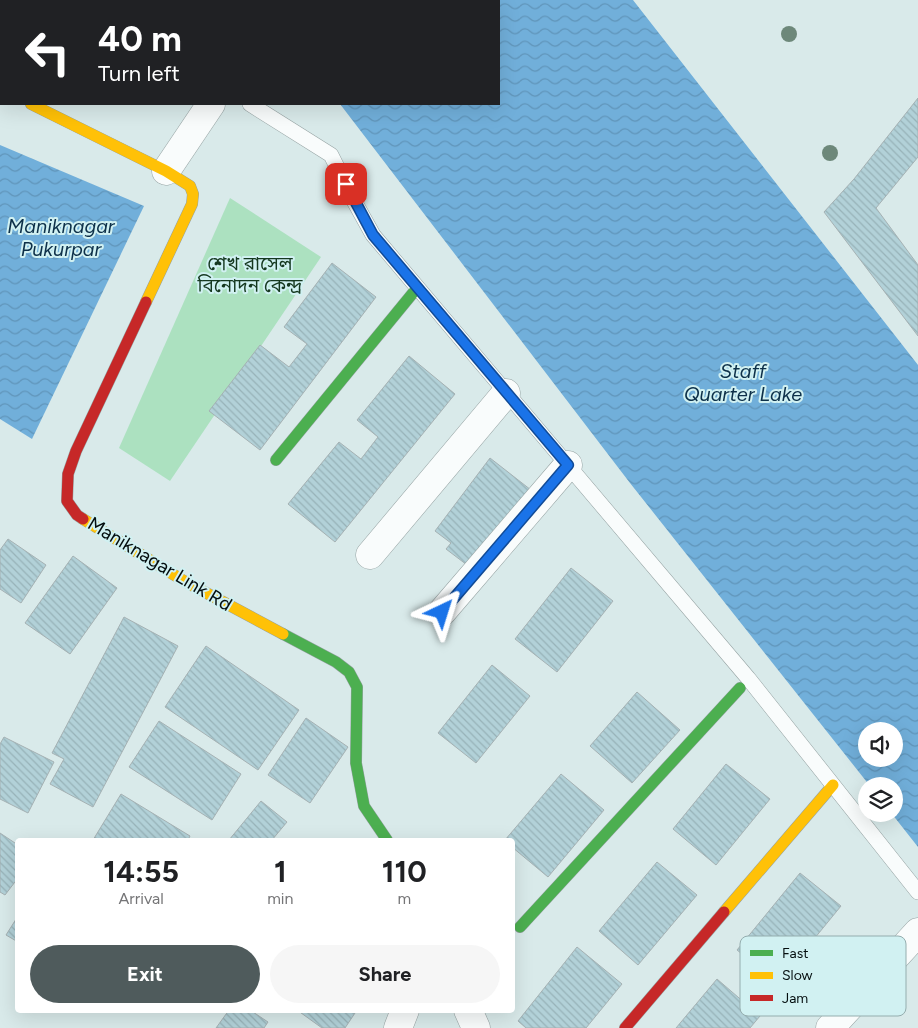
<!DOCTYPE html>
<html lang="en">
<head>
<meta charset="utf-8">
<style>
	:root { --surface:#fff; --page:#f6f6f6; --text:#202124; --muted:#757577; --accent:#4f5b5c }
	body { margin:0; font-family:Figtree,"Noto Sans Bengali",sans-serif; background:var(--page); color:var(--text); height:100vh; display:flex; flex-direction:column; font-size:19px; white-space:nowrap }
	* { box-sizing:border-box; margin:0 }
	p { font-size:16px; color:var(--muted) }
	.icon { flex:none; width:28px; height:28px; fill:none; stroke:currentColor; stroke-width:2; stroke-linecap:round; stroke-linejoin:round }
	.map { position:relative; flex:1; overflow:hidden }
	.drawer { position:absolute; left:15px; top:838px; width:500px; height:175px; display:flex; flex-direction:column; background:var(--surface); border-radius:5px; box-shadow:0 5px 20px #0002 }
	.drawer>* { flex:none }
	.guide { position:absolute; left:0px; top:0px; width:500px; height:105px; box-shadow:0 5px 20px #0002; background:#202124; color:#fff; overflow:hidden }
	.buttons { position:absolute; left:858px; top:722px; display:grid; gap:10px }
	.buttons a { display:grid; place-items:center; width:45px; height:45px; border-radius:50%; background:var(--surface); box-shadow:0 5px 20px #0002; font-size:25px }
	.pin { position:absolute; display:grid; place-items:center; width:42px; height:42px; color:#fff; margin:-21px; border-radius:10px; box-shadow:0 2px 8px #0006 }
	.me { position:absolute; width:55px; margin:-28px; rotate:41deg; stroke-linejoin:round; filter:drop-shadow(0 0 4px #0008) }
	.turn { display:flex; align-items:center; gap:18px; height:105px; padding:0 15px; font-size:22px }
	.turn .icon { width:65px; height:65px; stroke-width:2.5 }
	.turn b { display:block; font-size:35px; line-height:42px }
	.eta { display:flex; justify-content:space-evenly; align-items:center; height:85px; text-align:center }
	.eta b { font-size:30px; font-weight:700; line-height:35px }
	.button { display:flex; gap:10px; margin-top:auto; padding:10px 15px }
	.button a { flex:1; height:58px; border-radius:30px; background:var(--accent); color:#fff; font-size:20px; font-weight:700; line-height:58px; text-align:center }
	.button a+a { background:var(--page); color:var(--text) }
	.map>svg:first-child { display:block }
	.park { fill:#ace1c0 }
	.water { fill:url(#water-waves); fill-rule:evenodd }
	.building { fill:url(#building-back-hatch); stroke:#a5b1b3 }
	.lines { fill:none; stroke-linecap:round; stroke-linejoin:round }
	.lane-casing { stroke:#95a2a2; stroke-width:16 }
	.street-casing { stroke:#95a2a2; stroke-width:29 }
	.fast-casing { stroke:#95a2a2; stroke-width:12 }
	.slow-casing { stroke:#95a2a2; stroke-width:12 }
	.jam-casing { stroke:#95a2a2; stroke-width:12 }
	.lane { stroke:#f9fcfc; stroke-width:15 }
	.street { stroke:#f9fcfc; stroke-width:28 }
	.fast { stroke:#4caf50; stroke-width:11 }
	.slow { stroke:#ffc107; stroke-width:11 }
	.jam { stroke:#c62828; stroke-width:11 }
	.tree { fill:#6d887a }
	.route-casing { stroke:#114b97; stroke-width:12 }
	.route { stroke:#1a73e8; stroke-width:9 }
	.labels { text-anchor:middle; dominant-baseline:central; stroke-width:4; stroke-linejoin:round; paint-order:stroke }
	.park-label { font-size:19px; fill:#15381f; stroke:#d1f1f2 }
	.street-label { font-size:19px; fill:#040e0f; stroke:#d1f1f2 }
	.water-label { font-size:20px; font-style:italic; fill:#0d3049; stroke:#d1f1f2 }
	.key { fill:#d1f1f2; stroke:#94adae; stroke-width:1 }
	.key-label { font-size:14px; fill:#040e0f }
</style>
</head>
<body>
<div class="map">
<svg width="918" height="1028" viewBox="0 0 918 1028">
	<defs>
		<pattern id="water-waves" width="16" height="10" patternUnits="userSpaceOnUse" patternTransform="scale(1.25)"><rect width="16" height="10" fill="#71afda"/><path d="M0 5q4-4 8 0t8 0" fill="none" stroke="#6095ba"/></pattern>
		<pattern id="building-back-hatch" width="6" height="6" patternUnits="userSpaceOnUse" patternTransform="scale(1.25)"><rect width="6" height="6" fill="#b2d1d8"/><path d="M-1 5l2 2M0 0l6 6M5-1l2 2" fill="none" stroke="#97b2b8"/></pattern>
	</defs>
	<rect width="100%" height="100%" fill="#d9eaea"/>
	<path class="park" d="M 230,198 L 321,257 L 170,481 L 119,448 Z"/>
	<g class="water">
		<path d="M 375,0 L 633,0 L 918,365 L 918,847 L 892,814 L 894,814 L 894,786 L 870,786 L 630,483 L 340,104 L 499,104 L 499,1 L 374,1 ZM 866,731 L 894,731 L 894,759 L 866,759 Z"/>
		<path d="M 0,145 L 144,206 L 32,439 L 0,419 Z"/>
	</g>
	<g class="building">
		<path d="M 21,0 L 84,0 L 87,1 L 21,1 Z"/>
		<path d="M 181,0 L 235,0 L 235,1 L 183,1 Z"/>
		<path d="M 1,36 L 1,56 L 0,55 L 0,38 Z"/>
		<path d="M 918,98 L 918,157 L 876,208 L 918,265 L 918,336 L 824,212 L 854,179 Z"/>
		<path d="M 332,263 L 376,297 L 260,450 L 209,411 L 260,345 L 289,367 L 307,344 L 284,327 Z"/>
		<path d="M 409,356 L 455,394 L 335,542 L 288,504 L 339,442 L 361,459 L 378,437 L 357,420 Z"/>
		<path d="M 490,458 L 531,490 L 471,568 L 446,549 L 451,543 L 435,531 Z"/>
		<path d="M 8,539 L 46,565 L 21,603 L 0,589 L 0,550 Z"/>
		<path d="M 73,556 L 117,588 L 70,654 L 25,623 Z"/>
		<path d="M 571,568 L 613,601 L 557,672 L 515,639 Z"/>
		<path d="M 124,617 L 178,646 L 93,807 L 50,784 L 64,759 L 52,753 Z"/>
		<path d="M 206,646 L 299,710 L 258,770 L 165,707 Z"/>
		<path d="M 492,665 L 530,696 L 476,763 L 438,733 Z"/>
		<path d="M 637,692 L 680,730 L 632,783 L 590,746 Z"/>
		<path d="M 306,718 L 348,747 L 310,803 L 268,775 Z"/>
		<path d="M 159,721 L 241,774 L 212,820 L 129,767 Z"/>
		<path d="M 4,737 L 54,762 L 28,813 L 0,799 L 0,744 Z"/>
		<path d="M 726,764 L 770,799 L 716,865 L 673,829 Z"/>
		<path d="M 561,774 L 604,810 L 548,877 L 512,847 L 512,840 L 505,840 Z"/>
		<path d="M 121,794 L 190,836 L 188,840 L 93,840 Z"/>
		<path d="M 261,801 L 287,822 L 272,840 L 229,840 Z"/>
		<path d="M 0,833 L 18,845 L 18,878 L 5,895 L 0,892 Z"/>
		<path d="M 657,862 L 697,895 L 638,965 L 599,931 Z"/>
		<path d="M 800,873 L 841,906 L 778,983 L 737,950 Z"/>
		<path d="M 18,916 L 18,942 L 6,935 Z"/>
		<path d="M 577,947 L 622,984 L 586,1028 L 526,1028 L 518,1021 Z"/>
		<path d="M 717,979 L 760,1016 L 750,1028 L 676,1028 Z"/>
		<path d="M 229,1010 L 250,1010 L 268,1022 L 264,1028 L 216,1028 Z"/>
		<path d="M 297,1010 L 357,1010 L 345,1028 L 322,1028 Z"/>
	</g>
	<g class="lines">
		<defs>
			<path id="lane" d="M 250,104 L 331,155 L 353,199 L 373,235 L 748,678 L 918,892"/>
			<g id="street">
				<path d="M 287,1 L 288,0"/>
				<path d="M 0,88 L 1,89"/>
				<path d="M 166,171 L 211,104"/>
				<path d="M 370,555 L 506,393"/>
				<path d="M 442,612 L 568,465"/>
				<path d="M 468,1010 L 476,1028"/>
				<path d="M 398,1028 L 405,1010"/>
				<path d="M 830,1028 L 918,932"/>
			</g>
			<g id="fast">
				<path d="M 276,460 L 417,288"/>
				<path d="M 283,634 L 336,662 L 349,672 L 357,687 L 356,763 L 364,806 L 387,840"/>
				<path d="M 520,927 L 740,688"/>
			</g>
			<g id="slow">
				<path d="M 31,104 L 166,171 L 190,186 L 193,194 L 192,204 L 146,302"/>
				<path d="M 83,519 L 184,581 L 283,634"/>
				<path d="M 724,912 L 833,785"/>
			</g>
			<g id="jam">
				<path d="M 83,519 L 77,515 L 67,501 L 68,474 L 76,451 L 146,302"/>
				<path d="M 625,1028 L 724,912"/>
			</g>
		</defs>
		<use href="#lane" class="lane-casing"/>
		<use href="#street" class="street-casing"/>
		<use href="#fast" class="fast-casing"/>
		<use href="#slow" class="slow-casing"/>
		<use href="#jam" class="jam-casing"/>
		<use href="#lane" class="lane"/>
		<use href="#street" class="street"/>
		<use href="#fast" class="fast"/>
		<use href="#slow" class="slow"/>
		<use href="#jam" class="jam"/>
	</g>
	<g class="tree">
		<circle cx="789" cy="34" r="8"/>
		<circle cx="830" cy="153" r="8"/>
	</g>
	<g class="lines">
		<defs>
			<path id="route" d="M 346,184 L 373,235 L 568,465 L 442,612"/>
		</defs>
		<use href="#route" class="route-casing"/>
		<use href="#route" class="route"/>
	</g>
	<g class="labels">
		<g class="park-label">
			<text x="250" y="263">শেখ রাসেল<tspan x="250" dy="22">বিনোদন কেন্দ্র</tspan></text>
		</g>
		<g class="street-label">
			<text transform="translate(160 564) rotate(31)">Maniknagar Link Rd</text>
		</g>
		<g class="water-label">
			<text x="61" y="226">Maniknagar<tspan x="61" dy="23">Pukurpar</tspan></text>
			<text x="743" y="371">Staff<tspan x="743" dy="23">Quarter Lake</tspan></text>
		</g>
	</g>
	<rect x="740" y="936" width="166" height="80" rx="8" class="key"/>
	<rect x="750" y="950" width="23" height="6" fill="#4caf50"/>
	<rect x="750" y="972" width="23" height="7" fill="#ffc107"/>
	<rect x="750" y="995" width="23" height="6" fill="#c62828"/>
	<g class="key-label">
		<text x="782" y="958">Fast</text>
		<text x="782" y="980">Slow</text>
		<text x="782" y="1003">Jam</text>
	</g>
</svg>
<div class="buttons">
<a><svg class="icon" aria-label="sound" viewBox="0 0 24 24"><path d="M4 9h4l5-4v14l-5-4H4zM17 9q2 3 0 6"/></svg></a>
<a><svg class="icon" aria-label="layers" viewBox="0 0 24 24"><path d="M12 4l9 5-9 5-9-5zM3 14l9 5 9-5"/></svg></a>
</div>
<div class="pin" style="left:346px;top:184px;background:#d93025"><svg class="icon" aria-label="arrive" viewBox="0 0 24 24"><path d="M6 21V4h12l-3 4 3 4H6"/></svg></div>
<svg class="me" style="left:442px;top:612px" viewBox="-20 -20 40 40"><path d="M0-17L14 15 0 8-14 15z" fill="#1a73e8" stroke="#fff" stroke-width="4"/></svg>
<div class="guide">
<div class="turn"><svg class="icon" aria-label="left" viewBox="0 0 24 24"><path d="M17 20v-9H6M10 6l-5 5 5 5"/></svg><div><b>40 m</b>Turn left</div></div>
</div>
<section class="drawer">
<div class="eta">
<div><b>14:55</b><p>Arrival</p></div>
<div><b>1</b><p>min</p></div>
<div><b>110</b><p>m</p></div>
</div>
<div class="button"><a>Exit</a><a>Share</a></div>
</section>
</div>
</body>
</html>
